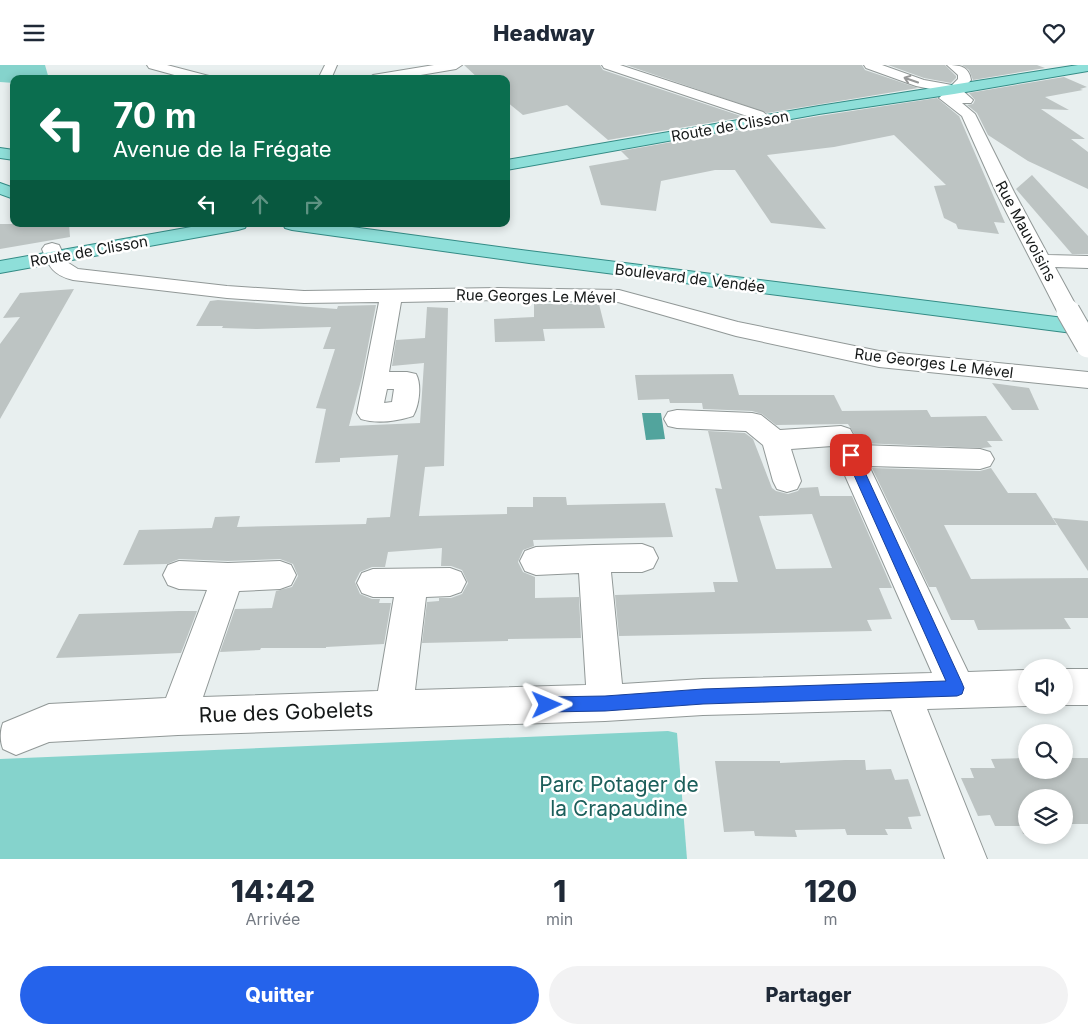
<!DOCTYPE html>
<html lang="fr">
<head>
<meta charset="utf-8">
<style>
	:root { --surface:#fff; --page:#f2f2f3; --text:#1f2937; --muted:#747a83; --accent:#2563eb }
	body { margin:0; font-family:Inter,sans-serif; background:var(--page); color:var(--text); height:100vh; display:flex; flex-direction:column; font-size:19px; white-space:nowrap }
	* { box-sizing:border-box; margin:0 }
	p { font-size:16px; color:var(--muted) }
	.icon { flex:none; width:28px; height:28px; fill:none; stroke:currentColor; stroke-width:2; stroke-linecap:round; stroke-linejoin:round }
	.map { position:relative; height:794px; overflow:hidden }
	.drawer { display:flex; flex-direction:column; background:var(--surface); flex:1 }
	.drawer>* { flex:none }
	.guide { position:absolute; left:10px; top:10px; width:500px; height:152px; border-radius:10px; box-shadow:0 2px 8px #0003; background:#0b6e4f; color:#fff; overflow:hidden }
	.buttons { position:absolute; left:1018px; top:594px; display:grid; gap:10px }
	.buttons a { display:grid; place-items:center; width:55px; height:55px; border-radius:50%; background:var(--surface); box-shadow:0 2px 8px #0003; font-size:25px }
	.pin { position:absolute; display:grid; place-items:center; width:42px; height:42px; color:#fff; margin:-21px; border-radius:10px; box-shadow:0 2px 8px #0006 }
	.me { position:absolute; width:55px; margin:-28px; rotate:89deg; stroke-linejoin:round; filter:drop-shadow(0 0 4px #0008) }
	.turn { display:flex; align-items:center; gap:18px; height:105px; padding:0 20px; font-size:22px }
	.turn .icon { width:65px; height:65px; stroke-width:2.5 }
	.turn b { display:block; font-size:35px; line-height:42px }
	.lanes { display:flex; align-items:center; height:48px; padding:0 20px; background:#0003; justify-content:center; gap:25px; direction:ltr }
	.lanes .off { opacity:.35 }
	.eta { display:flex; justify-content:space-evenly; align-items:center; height:85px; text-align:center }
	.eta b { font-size:30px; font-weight:800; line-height:35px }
	.button { display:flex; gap:10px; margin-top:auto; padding:10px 20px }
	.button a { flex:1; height:58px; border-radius:30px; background:var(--accent); color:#fff; font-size:20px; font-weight:800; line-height:58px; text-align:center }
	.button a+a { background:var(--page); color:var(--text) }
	header { display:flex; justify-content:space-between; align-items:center; height:65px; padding:0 20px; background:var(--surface); font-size:22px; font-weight:800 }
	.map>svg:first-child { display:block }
	.green { fill:#85d3cc }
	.water { fill:#52a49d }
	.building { fill:#bdc4c3; fill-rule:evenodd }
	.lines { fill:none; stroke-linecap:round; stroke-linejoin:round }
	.minor-casing { stroke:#919897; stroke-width:2 }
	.major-casing { stroke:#338b85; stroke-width:2 }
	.minor { fill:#fff; fill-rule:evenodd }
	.major { fill:#8edfd9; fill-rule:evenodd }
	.minor-bridge-casing { stroke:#919897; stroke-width:25; stroke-linecap:butt }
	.minor-bridge { stroke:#fff; stroke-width:23 }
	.oneway { stroke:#969797 }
	.route { fill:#2563eb; stroke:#184099 }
	.labels { text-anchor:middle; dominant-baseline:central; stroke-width:5; stroke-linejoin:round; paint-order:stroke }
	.far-street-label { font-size:15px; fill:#151818; stroke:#fff }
	.near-street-label { font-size:21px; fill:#151818; stroke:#fff }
	.near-park-label { font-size:21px; fill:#1c5f5b; stroke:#fff }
</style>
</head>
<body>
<header><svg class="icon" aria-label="menu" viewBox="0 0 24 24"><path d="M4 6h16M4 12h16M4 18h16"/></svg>Headway<svg class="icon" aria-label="heart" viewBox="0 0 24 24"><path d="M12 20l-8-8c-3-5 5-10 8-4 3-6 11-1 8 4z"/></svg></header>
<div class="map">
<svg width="1088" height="794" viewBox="0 0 1088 794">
	<rect width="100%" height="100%" fill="#e8efef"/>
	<g class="green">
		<path d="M 0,0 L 45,0 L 49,14 L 14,14 L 14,18 L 0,17 Z"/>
		<path d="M 668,666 L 677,668 L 687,794 L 0,794 L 0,694 Z"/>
	</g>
	<path class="water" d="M 642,348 L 661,348 L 665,374 L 646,375 Z"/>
	<g class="building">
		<path d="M 464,0 L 600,0 L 603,5 L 744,52 L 608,75 L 567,40 L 523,50 L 506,36 L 506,14 L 479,14 Z"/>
		<path d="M 626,0 L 862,0 L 865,5 L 918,23 L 767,48 Z"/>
		<path d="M 888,0 L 945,0 L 956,11 L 956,13 L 951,18 L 924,13 Z"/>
		<path d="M 962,0 L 1037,0 L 1045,3 L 973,15 L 969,5 Z"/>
		<path d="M 1064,12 L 1087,22 L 1080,24 L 1083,25 L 1045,32 L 1069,45 L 1041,44 L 1085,74 L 1071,74 L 1088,87 L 1088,124 L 1028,96 L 988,70 L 977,48 L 967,40 L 973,39 L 975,35 L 969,28 Z"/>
		<path d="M 937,33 L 960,52 L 959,51 L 1005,158 L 994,157 L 999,169 L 958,164 L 956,159 L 944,153 L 934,121 L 946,120 L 894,70 L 834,82 L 767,90 L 826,164 L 771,158 L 735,105 L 715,105 L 661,116 L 656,146 L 601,140 L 589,101 L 629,94 L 621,86 L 819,51 Z"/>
		<path d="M 1032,110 L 1088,171 L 1088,189 L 1072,189 L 1016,124 Z"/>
		<path d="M 0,159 L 69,159 L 70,172 L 0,184 Z"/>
		<path d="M 74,224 L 0,354 L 0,279 L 20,252 L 3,253 L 20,228 Z"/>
		<path d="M 218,235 L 337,244 L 338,241 L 376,240 L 362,312 L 349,361 L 420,358 L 424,298 L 392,301 L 396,275 L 425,273 L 427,242 L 448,243 L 444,401 L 425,402 L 419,451 L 507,449 L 507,442 L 533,442 L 533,432 L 566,432 L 567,440 L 665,438 L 673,472 L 533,475 L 534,481 L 523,485 L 518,497 L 523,507 L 535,512 L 535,533 L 579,532 L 581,573 L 508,574 L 508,576 L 422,578 L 427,537 L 439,536 L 439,533 L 451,533 L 462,529 L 468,518 L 462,505 L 451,501 L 441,501 L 442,483 L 388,487 L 385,502 L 372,502 L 360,507 L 355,517 L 360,529 L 372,534 L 380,534 L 379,538 L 391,538 L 384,579 L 326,582 L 326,583 L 261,583 L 260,585 L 220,587 L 235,544 L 272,543 L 276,526 L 292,522 L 298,511 L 293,499 L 280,494 L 228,496 L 179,494 L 167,499 L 123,500 L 139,465 L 212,463 L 215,452 L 240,451 L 237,462 L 366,459 L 367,453 L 390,452 L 398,390 L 340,393 L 340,397 L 315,398 L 326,344 L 316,343 L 335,284 L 323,284 L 331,262 L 257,264 L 222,263 L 223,261 L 196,261 L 210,236 Z"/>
		<path d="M 534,239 L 599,239 L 605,263 L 543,264 L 545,276 L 495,277 L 494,254 L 534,252 Z"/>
		<path d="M 733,309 L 739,330 L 834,330 L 842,346 L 927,345 L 931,352 L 986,351 L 1003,376 L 987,376 L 992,382 L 982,383 L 860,378 L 848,359 L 776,360 L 762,349 L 752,346 L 703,344 L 702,338 L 670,338 L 669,334 L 638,335 L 635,310 Z"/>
		<path d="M 992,318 L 1029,323 L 1039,345 L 1012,345 Z"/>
		<path d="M 708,366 L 745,368 L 753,374 L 772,423 L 776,426 L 788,429 L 798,426 L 800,423 L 818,422 L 820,431 L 852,431 L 892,523 L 879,523 L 892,554 L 867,555 L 872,566 L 619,571 L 615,530 L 715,527 L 713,517 L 738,517 L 715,423 L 722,424 ZM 812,449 L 832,503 L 776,504 L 759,451 Z"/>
		<path d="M 872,403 L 980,406 L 991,403 L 1008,428 L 1036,428 L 1057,460 L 944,460 L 971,514 L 1088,513 L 1088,553 L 1064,553 L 1071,564 L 978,565 L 974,555 L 951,555 L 936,522 L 929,522 Z"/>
		<path d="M 1053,453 L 1088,456 L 1088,506 Z"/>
		<path d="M 179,546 L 197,546 L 181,588 L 56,593 L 79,549 Z"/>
		<path d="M 1026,693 L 1026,705 L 1064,705 L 1064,693 L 1088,693 L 1088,759 L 1064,759 L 1064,732 L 1026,732 L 1026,768 L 1023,769 L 1021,761 L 995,761 L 990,750 L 978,751 L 961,713 L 974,713 L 970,703 L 995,703 L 991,694 Z"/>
		<path d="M 845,695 L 865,695 L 866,705 L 891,704 L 895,715 L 908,714 L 921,751 L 908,752 L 912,764 L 885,764 L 888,770 L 847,770 L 845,764 L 795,765 L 797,772 L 755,771 L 754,766 L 724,767 L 715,696 L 780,696 L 780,698 Z"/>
	</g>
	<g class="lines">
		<defs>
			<g id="minor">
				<path d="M 147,0 L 167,0 L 209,11 L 210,14 L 189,14 L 149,3 Z"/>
				<path d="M 325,0 L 337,0 L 331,14 L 318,14 Z"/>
				<path d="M 434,0 L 462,0 L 456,4 L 397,14 L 367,14 L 373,10 Z"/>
				<path d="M 602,0 L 620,0 L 763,47 L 773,55 L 771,58 C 763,60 759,57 753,53 L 604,3 Z"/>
				<path d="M 864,0 L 882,0 L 924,15 L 952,20 L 958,14 L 958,10 L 947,0 C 959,0 969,1 971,15 L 962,25 L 973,35 L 971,38 L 962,38 L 975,49 L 1014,127 L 1048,190 L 1088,191 L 1088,203 L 1055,202 L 1079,246 L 1076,251 L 1068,253 L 1060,251 L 1057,246 L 996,127 L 962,51 L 939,33 L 945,27 L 916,21 L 866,3 Z"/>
				<path d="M 52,178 L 59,180 L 67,197 L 78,204 L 227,221 L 304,226 L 498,223 L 619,225 L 738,257 L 879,286 L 1088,307 L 1088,323 L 879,302 L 736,271 L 618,237 L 498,235 L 401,237 L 389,307 L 407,307 L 416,309 C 422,320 419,341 413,351 C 397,356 377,359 361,354 L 357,348 L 379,237 L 304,238 L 227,233 L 73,215 C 53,210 49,202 42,184 L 45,180 ZM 387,324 L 394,324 L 392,337 L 384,338 Z"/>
				<path d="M 677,345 L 752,348 L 761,350 L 780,365 L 841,361 L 850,364 L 859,380 L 980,384 L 990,387 L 994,394 L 990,401 L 980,404 L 869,401 L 968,607 L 1026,605 L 1026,640 L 1029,640 L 1026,641 L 927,644 L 987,794 L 945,794 L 891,645 L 703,650 L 605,656 L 178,670 L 49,677 L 16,690 L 3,684 C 0,676 0,666 3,658 L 49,639 L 166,633 L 207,525 L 179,524 L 168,520 L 163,510 L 168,500 L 179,496 L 228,498 L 280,496 L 291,500 L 296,510 L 291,520 L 280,524 L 239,526 L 203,632 L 378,626 L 394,532 L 373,532 L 362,528 L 357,518 L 362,508 L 373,504 L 450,503 L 461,507 L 466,517 L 461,527 L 450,531 L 426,532 L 415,625 L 586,620 L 579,508 L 536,510 L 525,506 L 520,496 L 525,486 L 536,482 L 594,480 L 642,479 L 653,483 L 658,493 L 653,503 L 642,507 L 611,507 L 622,619 L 703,614 L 932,608 L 832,381 L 791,384 L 801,416 L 797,424 L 787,427 L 777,424 L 773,416 L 763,380 L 746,366 L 677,363 L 668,361 L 664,354 L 668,347 Z"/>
				<rect x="1064" y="604" width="24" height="36"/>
			</g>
			<g id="major">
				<path d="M 1078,0 L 1088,0 L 1088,6 L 954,29 L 819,49 L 506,105 L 506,95 L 819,41 Z"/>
				<path d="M 0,83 L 14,85 L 14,95 L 0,93 Z"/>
				<path d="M 0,118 L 14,123 L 14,134 L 0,129 Z"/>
				<path d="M 208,159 L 247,159 L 245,163 L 238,165 L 0,208 L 0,196 Z"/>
				<path d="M 283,159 L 330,159 L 529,186 L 1088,256 L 1088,270 L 529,198 L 292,165 L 285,163 Z"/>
			</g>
		</defs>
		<use href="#minor" class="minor-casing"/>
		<use href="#major" class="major-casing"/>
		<use href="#minor" class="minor"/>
		<use href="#major" class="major"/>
		<defs>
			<path id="minor-bridge" d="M 1068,246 L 1088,281"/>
		</defs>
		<use href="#minor-bridge" class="minor-bridge-casing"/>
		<use href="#minor-bridge" class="minor-bridge"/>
	</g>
	<defs><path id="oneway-shaft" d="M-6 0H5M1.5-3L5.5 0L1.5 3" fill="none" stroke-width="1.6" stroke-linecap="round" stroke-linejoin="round" transform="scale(1.25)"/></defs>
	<use class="oneway" href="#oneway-shaft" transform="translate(911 15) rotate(-161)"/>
	<path class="route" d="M 851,386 L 857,390 L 962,618 L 964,623 L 962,629 L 957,631 L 703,639 L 605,646 L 547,647 L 542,645 L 540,640 L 542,634 L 547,632 L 605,631 L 703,624 L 946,616 L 845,390 Z"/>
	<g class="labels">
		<g class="far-street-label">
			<text transform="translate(730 61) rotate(-10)">Route de Clisson</text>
			<text transform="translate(1026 166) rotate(62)">Rue Mauvoisins</text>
			<text transform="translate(89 186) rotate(-10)">Route de Clisson</text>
			<text transform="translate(690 213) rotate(7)">Boulevard de Vendée</text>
			<text transform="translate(536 231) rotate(1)">Rue Georges Le Mével</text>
			<text transform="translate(934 298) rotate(7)">Rue Georges Le Mével</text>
		</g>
		<g class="near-street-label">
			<text transform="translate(286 647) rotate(-2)">Rue des Gobelets</text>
		</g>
		<g class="near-park-label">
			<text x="619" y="719">Parc Potager de<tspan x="619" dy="24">la Crapaudine</tspan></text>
		</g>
	</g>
</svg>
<div class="buttons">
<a><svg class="icon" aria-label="sound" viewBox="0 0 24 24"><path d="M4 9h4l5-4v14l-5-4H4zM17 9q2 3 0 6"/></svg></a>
<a><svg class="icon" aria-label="search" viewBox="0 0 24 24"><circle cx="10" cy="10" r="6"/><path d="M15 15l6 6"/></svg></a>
<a><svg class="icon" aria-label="layers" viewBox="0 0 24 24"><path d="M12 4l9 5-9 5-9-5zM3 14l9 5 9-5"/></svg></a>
</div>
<div class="pin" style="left:851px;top:390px;background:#d93025"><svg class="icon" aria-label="arrive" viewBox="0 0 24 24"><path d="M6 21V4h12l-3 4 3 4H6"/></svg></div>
<svg class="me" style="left:547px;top:640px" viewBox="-20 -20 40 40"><path d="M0-17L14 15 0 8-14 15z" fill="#2563eb" stroke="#fff" stroke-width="4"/></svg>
<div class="guide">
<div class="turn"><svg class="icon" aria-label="left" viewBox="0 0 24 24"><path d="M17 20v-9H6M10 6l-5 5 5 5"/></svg><div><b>70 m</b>Avenue de la Frégate</div></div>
<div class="lanes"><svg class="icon" aria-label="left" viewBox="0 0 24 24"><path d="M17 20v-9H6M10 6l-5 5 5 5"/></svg><svg class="icon off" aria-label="ahead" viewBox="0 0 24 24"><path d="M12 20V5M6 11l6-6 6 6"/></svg><svg class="icon off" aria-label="right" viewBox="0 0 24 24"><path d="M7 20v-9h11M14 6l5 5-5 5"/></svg></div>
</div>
</div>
<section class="drawer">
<div class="eta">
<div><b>14:42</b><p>Arrivée</p></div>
<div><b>1</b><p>min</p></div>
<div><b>120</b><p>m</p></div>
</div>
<div class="button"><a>Quitter</a><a>Partager</a></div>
</section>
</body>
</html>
